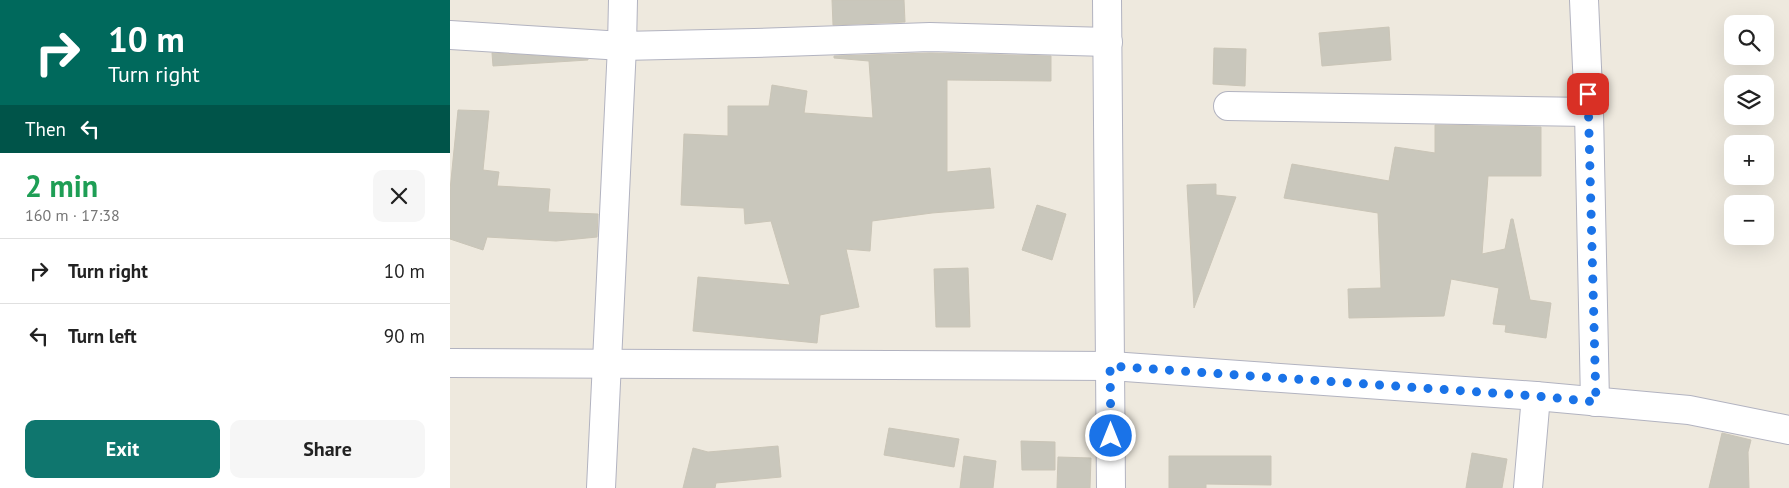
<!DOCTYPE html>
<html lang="en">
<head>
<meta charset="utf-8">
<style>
	:root { --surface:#fff; --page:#f6f6f6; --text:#222; --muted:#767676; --line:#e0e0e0; --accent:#0f766e }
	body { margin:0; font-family:"PT Sans",sans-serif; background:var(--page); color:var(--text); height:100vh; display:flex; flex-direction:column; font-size:19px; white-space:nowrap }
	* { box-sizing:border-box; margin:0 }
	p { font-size:16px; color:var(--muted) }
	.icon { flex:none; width:28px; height:28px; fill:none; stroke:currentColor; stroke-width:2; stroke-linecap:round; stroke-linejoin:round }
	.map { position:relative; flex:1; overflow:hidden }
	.sheet { display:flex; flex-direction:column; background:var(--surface); width:450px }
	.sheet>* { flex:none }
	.banner { background:#00695c; color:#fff; overflow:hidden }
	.buttons { position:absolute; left:1274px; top:15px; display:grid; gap:10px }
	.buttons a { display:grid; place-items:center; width:50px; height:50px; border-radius:10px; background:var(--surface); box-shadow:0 5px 20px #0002; font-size:25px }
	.pin { position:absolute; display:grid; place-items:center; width:42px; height:42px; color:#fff; margin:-21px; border-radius:10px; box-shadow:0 2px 8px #0006 }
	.me { position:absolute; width:55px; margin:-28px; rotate:0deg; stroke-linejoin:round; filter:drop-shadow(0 0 4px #0008) }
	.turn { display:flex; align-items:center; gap:18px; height:105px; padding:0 25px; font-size:22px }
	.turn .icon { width:65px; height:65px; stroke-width:2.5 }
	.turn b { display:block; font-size:35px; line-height:42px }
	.then { display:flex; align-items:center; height:48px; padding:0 25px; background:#0003; gap:10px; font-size:19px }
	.round { display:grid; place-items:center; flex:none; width:52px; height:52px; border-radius:10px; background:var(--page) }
	.summary { display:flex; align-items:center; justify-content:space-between; height:85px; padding:0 25px }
	h1 { font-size:30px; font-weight:700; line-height:38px; color:#1e9e55 }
	.action { display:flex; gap:10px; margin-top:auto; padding:10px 25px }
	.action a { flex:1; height:58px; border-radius:10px; background:var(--accent); color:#fff; font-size:20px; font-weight:700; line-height:58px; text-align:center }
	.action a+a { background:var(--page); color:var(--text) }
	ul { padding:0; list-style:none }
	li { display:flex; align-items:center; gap:15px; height:65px; padding:0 25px; border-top:1px solid var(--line) }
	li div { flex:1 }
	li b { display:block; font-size:19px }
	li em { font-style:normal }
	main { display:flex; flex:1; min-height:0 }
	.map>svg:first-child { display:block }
	.building { fill:#c9c7bc; stroke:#cac5b7 }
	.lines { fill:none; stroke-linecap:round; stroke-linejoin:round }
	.street-casing { stroke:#b2b3c0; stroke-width:30 }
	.street { stroke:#fff; stroke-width:28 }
	.route { stroke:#1a73e8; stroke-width:9; stroke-dasharray:0 16.2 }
</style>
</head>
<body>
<main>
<section class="sheet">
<div class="banner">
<div class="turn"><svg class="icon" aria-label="right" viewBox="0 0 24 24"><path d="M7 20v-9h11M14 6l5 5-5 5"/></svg><div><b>10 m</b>Turn right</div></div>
<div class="then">Then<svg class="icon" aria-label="left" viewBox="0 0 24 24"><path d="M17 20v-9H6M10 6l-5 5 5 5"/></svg></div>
</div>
<div class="summary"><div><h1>2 min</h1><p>160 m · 17:38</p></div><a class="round"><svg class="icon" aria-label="close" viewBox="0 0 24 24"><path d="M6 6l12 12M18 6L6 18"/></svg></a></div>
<ul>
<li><svg class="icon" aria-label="right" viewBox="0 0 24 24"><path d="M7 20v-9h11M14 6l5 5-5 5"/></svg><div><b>Turn right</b></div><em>10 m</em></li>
<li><svg class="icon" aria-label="left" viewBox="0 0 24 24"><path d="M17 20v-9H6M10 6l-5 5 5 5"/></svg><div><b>Turn left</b></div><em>90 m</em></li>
</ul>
<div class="action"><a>Exit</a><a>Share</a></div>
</section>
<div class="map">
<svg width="1339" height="488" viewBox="0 0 1339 488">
	<rect width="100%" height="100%" fill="#eee9de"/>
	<g class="building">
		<path d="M 382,0 L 454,0 L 455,22 L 383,25 Z"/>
		<path d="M 939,27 L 941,60 L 872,66 L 869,33 Z"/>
		<path d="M 764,48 L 796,49 L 795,86 L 763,84 Z"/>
		<path d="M 42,53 L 138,59 L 138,60 L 43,66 Z"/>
		<path d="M 480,53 L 601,56 L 601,81 L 497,80 L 497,172 L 540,168 L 544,208 L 482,213 L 422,221 L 420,251 L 396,249 L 409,307 L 370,315 L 367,343 L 243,331 L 248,277 L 340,285 L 321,221 L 295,224 L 294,208 L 231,205 L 234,134 L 278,136 L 278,106 L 319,106 L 322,85 L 357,91 L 354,113 L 423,118 L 419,61 L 384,58 L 384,56 Z"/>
		<path d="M 8,110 L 39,111 L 33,170 L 49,172 L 47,186 L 100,189 L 98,212 L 148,214 L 147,237 L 106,241 L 37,237 L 33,250 L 0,239 L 0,190 Z"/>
		<path d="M 985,125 L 1091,127 L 1091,176 L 1038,176 L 1032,254 L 1055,249 L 1061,219 L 1063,219 L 1080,300 L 1101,303 L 1096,338 L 1055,332 L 1056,325 L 1043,324 L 1049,288 L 1001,279 L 994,316 L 899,318 L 898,289 L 931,288 L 928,213 L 834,198 L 842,164 L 939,181 L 945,147 L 985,153 Z"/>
		<path d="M 766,184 L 766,195 L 786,197 L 744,308 L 737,185 Z"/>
		<path d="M 587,205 L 616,214 L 602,260 L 572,250 Z"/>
		<path d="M 518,268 L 520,327 L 486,327 L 484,269 Z"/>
		<path d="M 439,428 L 509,439 L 504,467 L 434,455 Z"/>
		<path d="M 1272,433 L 1301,440 L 1298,452 L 1299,488 L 1259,488 Z"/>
		<path d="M 571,441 L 605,442 L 605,470 L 572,470 Z"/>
		<path d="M 328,446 L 331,477 L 266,483 L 265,488 L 233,488 L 243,448 L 258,452 Z"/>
		<path d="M 1022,453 L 1057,459 L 1052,488 L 1016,488 Z"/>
		<path d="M 514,456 L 546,461 L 543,488 L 510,488 Z"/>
		<path d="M 719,456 L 821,456 L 821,485 L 756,484 L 756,488 L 719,488 Z"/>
		<path d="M 608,457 L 641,458 L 640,488 L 607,488 Z"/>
	</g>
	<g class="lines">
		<defs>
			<g id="street">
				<path d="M 657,0 L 661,488"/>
				<path d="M 1134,0 L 1139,112 L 1145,402"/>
				<path d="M 0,35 L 172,46 L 304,43 L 480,37 L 658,42"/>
				<path d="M 778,106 L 1139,112"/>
				<path d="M 0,363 L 661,366 L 1086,396 L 1239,410 L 1339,430"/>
				<path d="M 151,488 L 172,46 L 173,0"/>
				<path d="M 1078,488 L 1086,396"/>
			</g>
		</defs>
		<use href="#street" class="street-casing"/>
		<use href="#street" class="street"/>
	</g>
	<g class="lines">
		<path class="route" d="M 661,436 L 660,366 L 1086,396 L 1146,402 L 1138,94"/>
	</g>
</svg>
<div class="buttons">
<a><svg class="icon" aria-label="search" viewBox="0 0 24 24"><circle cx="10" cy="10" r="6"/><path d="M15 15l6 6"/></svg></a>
<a><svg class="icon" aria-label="layers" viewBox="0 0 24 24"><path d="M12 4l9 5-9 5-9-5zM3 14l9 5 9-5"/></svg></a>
<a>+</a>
<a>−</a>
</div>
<div class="pin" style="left:1138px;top:94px;background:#d93025"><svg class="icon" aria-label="arrive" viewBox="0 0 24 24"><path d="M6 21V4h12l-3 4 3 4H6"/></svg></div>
<svg class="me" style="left:661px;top:436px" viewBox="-20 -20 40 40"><circle r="17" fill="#1a73e8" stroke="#fff" stroke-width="3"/><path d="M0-11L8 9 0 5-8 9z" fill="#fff"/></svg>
</div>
</main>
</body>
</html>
